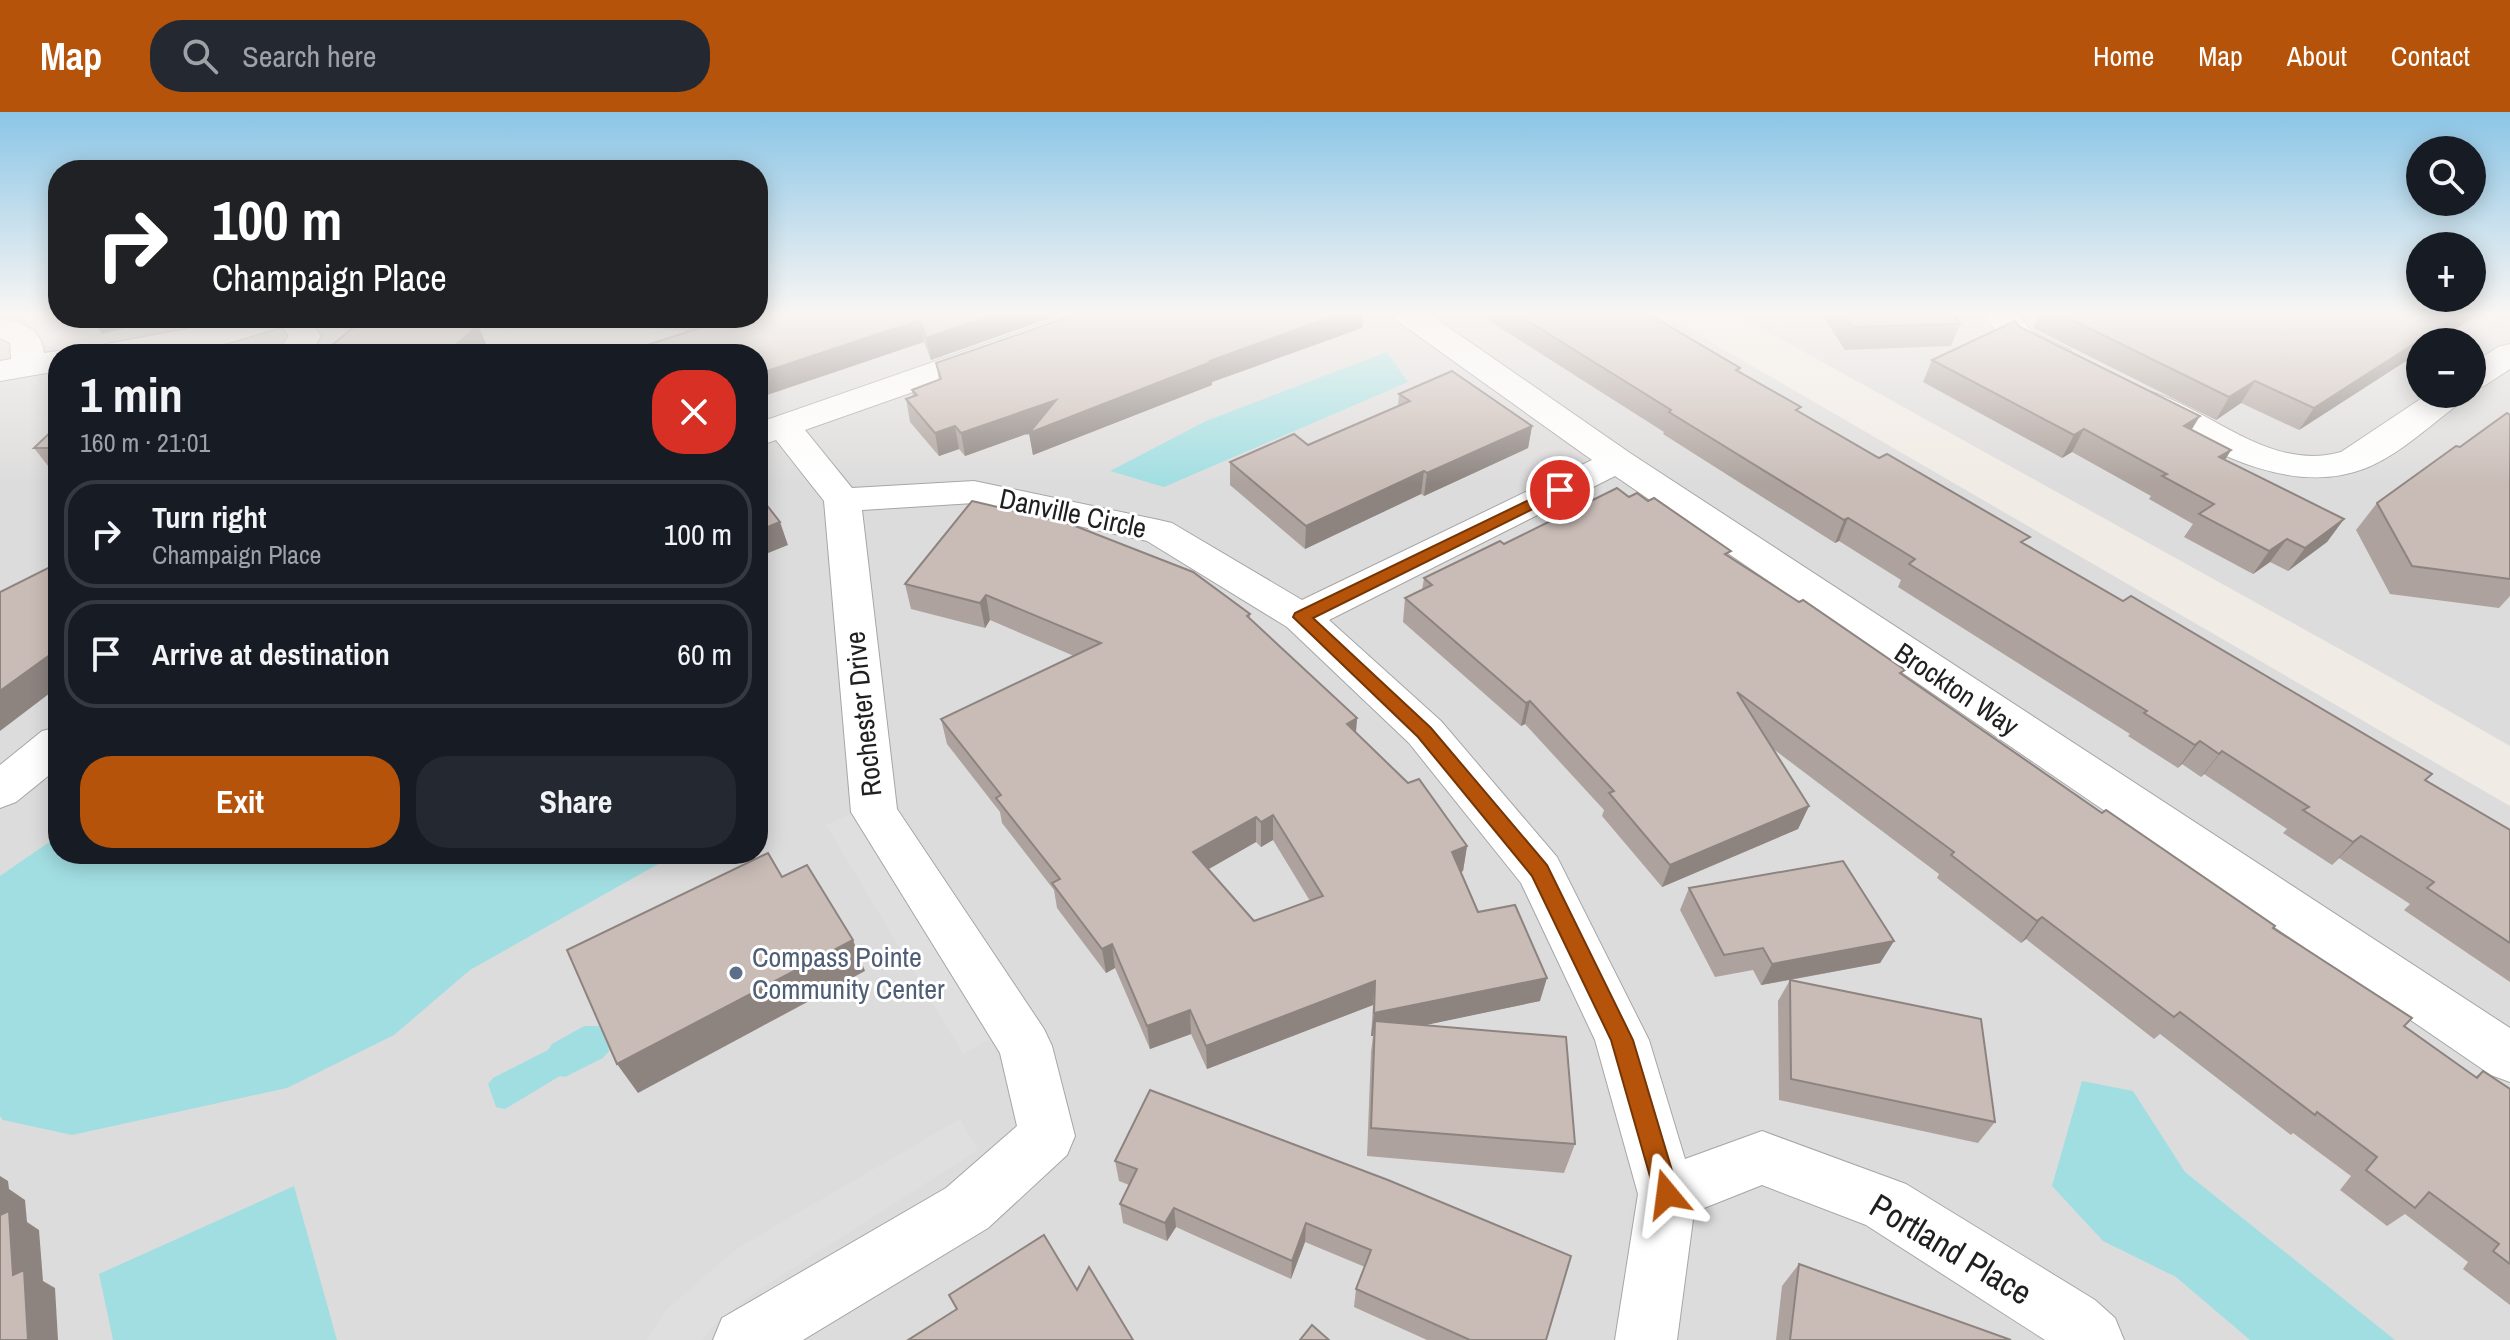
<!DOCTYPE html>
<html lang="en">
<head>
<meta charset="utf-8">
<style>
	:root { --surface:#171b24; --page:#242831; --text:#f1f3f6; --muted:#9ea1a6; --line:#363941; --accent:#b45309 }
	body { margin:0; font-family:"Archivo Narrow",sans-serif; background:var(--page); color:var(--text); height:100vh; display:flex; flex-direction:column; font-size:30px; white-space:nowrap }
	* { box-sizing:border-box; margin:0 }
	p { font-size:26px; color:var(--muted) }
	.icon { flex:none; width:44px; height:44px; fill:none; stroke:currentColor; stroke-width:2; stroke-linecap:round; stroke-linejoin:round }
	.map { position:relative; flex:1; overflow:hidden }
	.details { position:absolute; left:48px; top:232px; width:720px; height:520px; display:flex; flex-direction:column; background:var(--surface); border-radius:32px; box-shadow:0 4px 20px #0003 }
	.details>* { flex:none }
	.top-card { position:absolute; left:48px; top:48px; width:720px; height:168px; border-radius:32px; box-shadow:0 4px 20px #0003; background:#202124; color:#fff; overflow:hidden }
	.tools { position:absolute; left:2406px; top:24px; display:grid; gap:16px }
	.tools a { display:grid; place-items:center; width:80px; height:80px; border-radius:50%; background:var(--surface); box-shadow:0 4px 20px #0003; font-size:40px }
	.pin { position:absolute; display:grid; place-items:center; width:68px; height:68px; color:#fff; margin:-34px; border:4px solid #fff; border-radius:50%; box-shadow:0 2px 8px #0007 }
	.me { position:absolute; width:88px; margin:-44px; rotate:344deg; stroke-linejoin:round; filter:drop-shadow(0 0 6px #0008) }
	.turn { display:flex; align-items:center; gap:28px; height:168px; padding:0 32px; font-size:36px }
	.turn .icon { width:104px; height:104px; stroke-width:2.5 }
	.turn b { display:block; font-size:56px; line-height:68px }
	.round { display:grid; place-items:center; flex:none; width:84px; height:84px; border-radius:32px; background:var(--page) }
	.overview { display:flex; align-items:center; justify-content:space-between; height:136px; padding:0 32px }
	h1 { font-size:48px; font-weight:800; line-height:60px }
	.cta { display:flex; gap:16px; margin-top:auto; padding:16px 32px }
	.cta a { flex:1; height:92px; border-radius:32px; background:var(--accent); color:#fff; font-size:32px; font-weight:800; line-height:92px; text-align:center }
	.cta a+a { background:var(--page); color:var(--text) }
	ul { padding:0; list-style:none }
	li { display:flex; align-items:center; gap:24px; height:108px; margin:0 16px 12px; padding:0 16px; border:4px solid var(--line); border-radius:32px }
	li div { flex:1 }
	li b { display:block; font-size:30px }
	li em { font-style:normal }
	header { display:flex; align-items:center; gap:48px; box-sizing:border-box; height:112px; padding:0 40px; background:var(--accent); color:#fff }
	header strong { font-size:38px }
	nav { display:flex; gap:44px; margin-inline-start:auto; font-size:28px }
	.search { width:560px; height:72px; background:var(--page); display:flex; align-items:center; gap:20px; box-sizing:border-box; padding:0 28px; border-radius:32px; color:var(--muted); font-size:30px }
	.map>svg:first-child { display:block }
	.residential { fill:#dddcdc; fill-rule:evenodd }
	.parking { fill:#dfdfdf }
	.water { fill:#a1dee2 }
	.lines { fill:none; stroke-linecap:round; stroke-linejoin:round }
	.street-casing { stroke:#a6a6a6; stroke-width:2 }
	.street { fill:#fff; fill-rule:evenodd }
	.wall { fill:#ada29d; fill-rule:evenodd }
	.shaded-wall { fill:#8d8480 }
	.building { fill:#c9bcb7; stroke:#8d8480; stroke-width:2; fill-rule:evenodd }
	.route { fill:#b45309; stroke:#753606; stroke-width:2 }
	.service-dot { fill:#5c6f8a; stroke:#fff; stroke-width:3 }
	.labels { text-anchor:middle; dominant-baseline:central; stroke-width:6; stroke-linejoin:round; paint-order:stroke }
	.street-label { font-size:28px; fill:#1f1f1f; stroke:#fff }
	.service-label { font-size:28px; fill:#4e5e75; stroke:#fff; text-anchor:start }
	.near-street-label { font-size:34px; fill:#1f1f1f; stroke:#fff }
</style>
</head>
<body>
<header>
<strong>Map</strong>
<div class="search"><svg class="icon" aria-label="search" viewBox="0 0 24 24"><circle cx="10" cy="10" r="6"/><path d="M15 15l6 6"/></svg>Search here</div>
<nav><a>Home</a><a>Map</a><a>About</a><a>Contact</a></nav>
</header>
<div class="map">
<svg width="2510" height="1228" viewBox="0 0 2510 1228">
	<rect width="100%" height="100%" fill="#f1ebe5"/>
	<g class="residential">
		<path d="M 0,201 L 58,201 L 58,206 L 758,206 L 758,201 L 1661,201 L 2510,694 L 2510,1228 L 0,1228 ZM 58,242 L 758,242 L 758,742 L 58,742 Z"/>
		<path d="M 1734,201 L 2510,201 L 2510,634 L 2381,560 ZM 2420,230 L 2472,230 L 2472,282 L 2420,282 Z"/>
	</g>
	<g class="parking">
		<path d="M 861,697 L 1001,921 L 963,942 L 826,713 Z"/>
		<path d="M 960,1007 L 978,1038 L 754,1181 L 718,1208 L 702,1228 L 646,1228 L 667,1197 L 739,1135 Z"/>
	</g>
	<g class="water">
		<path d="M 1387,240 L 1408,270 L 1164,375 L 1110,359 L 1206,309 Z"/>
		<path d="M 58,724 L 58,742 L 676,742 L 470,858 L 394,923 L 287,976 L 72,1023 L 3,1008 L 0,1004 L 0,764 Z"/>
		<path d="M 584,914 L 599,914 L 610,938 L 603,946 L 565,965 L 560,964 L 505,997 L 496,995 L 488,972 L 493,966 L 548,938 L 552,932 Z"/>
		<path d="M 2082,969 L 2133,979 L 2185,1060 L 2395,1228 L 2250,1228 L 2176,1165 L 2103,1129 L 2052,1074 Z"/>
		<path d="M 294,1074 L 337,1228 L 113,1228 L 99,1162 Z"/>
	</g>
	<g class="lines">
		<defs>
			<g id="street">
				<path d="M 1074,201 L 1122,201 L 1117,208 L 805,318 L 852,376 L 974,369 L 1159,408 L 1172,411 L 1302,488 L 1592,348 L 1396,208 L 1391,201 L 1428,201 L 1630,341 L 2510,916 L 2510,970 L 2491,963 L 1615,364 L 1329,508 L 1441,609 L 1557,745 L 1649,928 L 1685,1047 L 1762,1019 L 1906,1072 L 2095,1188 L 2115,1206 L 2124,1228 L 2045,1228 L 1866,1113 L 1762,1073 L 1694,1100 L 1677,1228 L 1615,1228 L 1638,1082 L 1595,928 L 1521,771 L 1409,631 L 1287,515 L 1147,429 L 974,391 L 862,398 L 897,697 L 1044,917 L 1052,934 L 1075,1024 L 1067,1043 L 988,1116 L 803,1228 L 713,1228 L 722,1206 L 946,1076 L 1017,1014 L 1000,941 L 851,700 L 824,389 L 776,328 L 758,334 L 758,311 Z"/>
				<path d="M 1982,201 L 2016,201 L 2033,220 L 2070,238 L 2074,245 L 2070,252 C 2036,260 2000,227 1982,201 Z"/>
				<path d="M 0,206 C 22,210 42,217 44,241 L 58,239 L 70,242 L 58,242 L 58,259 L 0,269 L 0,249 L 11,247 L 10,231 L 0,226 Z"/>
				<path d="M 244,206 L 308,206 L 321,224 L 311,242 L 276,242 L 289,224 L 282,215 L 228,231 L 163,242 L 91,242 L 95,235 L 107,232 Z"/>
				<path d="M 2510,232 L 2510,257 L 2484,274 L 2472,277 L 2472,252 L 2498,235 Z"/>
				<path d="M 2141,277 C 2208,293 2267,361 2341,340 L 2428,282 L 2468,282 L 2463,289 C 2432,311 2401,342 2366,356 C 2285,388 2199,331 2129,294 L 2124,287 L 2129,280 Z"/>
				<path d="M 58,615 L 58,656 L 16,690 L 0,696 L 0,653 L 42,619 Z"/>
			</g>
		</defs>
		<use href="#street" class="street-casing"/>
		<use href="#street" class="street"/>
	</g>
	<g class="wall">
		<path d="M 758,201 L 1064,201 L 931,248 L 924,230 L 692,219 L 557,210 L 555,206 L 758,206 Z"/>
		<path d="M 1080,201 L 1363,201 L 1362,216 L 1212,270 L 1212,273 L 1033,343 L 1029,321 L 965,344 L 959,337 L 939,344 L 910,310 L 906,287 L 913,285 L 912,278 L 939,268 L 936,251 Z"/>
		<path d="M 1477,201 L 1647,201 L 1740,256 L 1739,260 L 1799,300 L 2026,433 L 2123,489 L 2432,662 L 2426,668 L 2510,718 L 2510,870 L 2404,798 L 2410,792 L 2339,746 L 2332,753 L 2283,721 L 2287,717 L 2204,662 L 2201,665 L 2182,652 L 2178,656 L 2128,624 L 2130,622 L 1898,475 L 1901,468 L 1839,429 L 1835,431 L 1663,322 L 1664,320 Z"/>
		<path d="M 1821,201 L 1952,201 L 1960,212 L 1951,234 L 1845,238 Z"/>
		<path d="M 2040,201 L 2480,201 L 2436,230 L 2420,230 L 2420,240 L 2299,318 L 2241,291 L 2216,308 L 2033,216 Z"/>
		<path d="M 2020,215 L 2192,318 L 2231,338 L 2225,348 L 2344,407 L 2327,430 L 2288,459 L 2270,450 L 2253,462 L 2184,425 L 2193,412 L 2149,387 L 2151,384 L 2072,340 L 2062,346 L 1923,270 L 1932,248 Z"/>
		<path d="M 1399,282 L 1532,314 L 1528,336 L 1424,384 L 1421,382 L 1305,437 L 1230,373 L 1230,350 L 1308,333 L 1398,294 Z"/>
		<path d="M 2510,303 L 2510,484 L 2499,496 L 2390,482 L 2356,418 L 2377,391 Z"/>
		<path d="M 58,313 L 58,359 L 52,359 L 34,336 Z"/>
		<path d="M 1629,385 L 1729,445 L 2102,701 L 2273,816 L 2404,914 L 2475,965 L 2483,959 L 2510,977 L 2510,1193 L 2463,1157 L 2468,1150 L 2405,1102 L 2387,1114 L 2340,1078 L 2351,1064 L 2293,1021 L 2291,1023 L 2160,922 L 2154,927 L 2026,827 L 2021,831 L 1937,766 L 1939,762 L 1772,636 L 1809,694 L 1798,717 L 1662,775 L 1602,704 L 1604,698 L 1525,612 L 1521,614 L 1403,510 L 1405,486 L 1422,478 L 1424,466 L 1504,432 Z"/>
		<path d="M 905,472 L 1250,502 L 1250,506 L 1357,606 L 1356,621 L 1467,734 L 1463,759 L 1461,760 L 1478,800 L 1540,889 L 1424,913 L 1575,1032 L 1564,1061 L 1367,1044 L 1371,940 L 1373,924 L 1371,924 L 1373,893 L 1207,957 L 1191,922 L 1150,937 L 1115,856 L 1106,861 L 1057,796 L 1054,778 L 1002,711 L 1000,700 L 947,632 L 941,607 L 1074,544 L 990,508 L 985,516 L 911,497 ZM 1273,728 L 1310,789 L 1254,809 L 1208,757 L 1256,730 L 1261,735 Z"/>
		<path d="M 1689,776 L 1894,829 L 1880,851 L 1790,868 L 1995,1010 L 1978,1031 L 1779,988 L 1778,889 L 1790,868 L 1761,873 L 1753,858 L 1715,865 L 1680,798 Z"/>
		<path d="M 1150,978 L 1546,1228 L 1427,1228 L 1354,1195 L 1356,1177 L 1365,1155 L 1305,1130 L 1291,1167 L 1176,1115 L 1167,1129 L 1123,1111 L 1120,1092 L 1129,1073 L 1119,1069 L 1115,1049 Z"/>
		<path d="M 1799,1152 L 2011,1228 L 1776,1228 L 1782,1174 Z"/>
	</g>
	<g class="shaded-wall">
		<path d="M 997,201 L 1064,201 L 931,248 L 926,226 Z"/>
		<path d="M 1341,201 L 1363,201 L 1362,216 L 1212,270 L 1212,273 L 1033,343 L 1029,321 L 965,344 L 961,321 L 1056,288 L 1210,249 Z"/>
		<path d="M 2462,201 L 2480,201 L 2436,230 L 2420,230 L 2420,240 L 2299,318 L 2314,296 Z"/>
		<path d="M 91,206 L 163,206 L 102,222 Z"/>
		<path d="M 920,208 L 924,230 L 758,286 L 758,262 Z"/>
		<path d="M 478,213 L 488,236 L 481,242 L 446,242 Z"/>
		<path d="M 2255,269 L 2241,291 L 2216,308 L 2229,285 Z"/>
		<path d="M 2200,304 L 2186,327 L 2184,314 Z"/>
		<path d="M 955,314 L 959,337 L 939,344 L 935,321 Z"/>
		<path d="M 1532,314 L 1528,336 L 1424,384 L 1427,361 Z"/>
		<path d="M 2084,317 L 2072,340 L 2062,346 L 2074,323 Z"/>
		<path d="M 2231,338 L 2217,361 L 2219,345 Z"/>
		<path d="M 1424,359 L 1421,382 L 1305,437 L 1306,414 Z"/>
		<path d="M 1848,406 L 1839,429 L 1835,431 L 1844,408 Z"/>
		<path d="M 2344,407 L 2327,430 L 2288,459 L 2305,436 Z"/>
		<path d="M 780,410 L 788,433 L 758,445 L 758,419 Z"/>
		<path d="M 2287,427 L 2270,450 L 2253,462 L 2269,439 Z"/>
		<path d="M 986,483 L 990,508 L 985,516 L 980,491 Z"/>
		<path d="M 58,537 L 58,575 L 0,619 L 0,579 Z"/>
		<path d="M 1530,589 L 1525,612 L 1521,614 L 1526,591 Z"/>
		<path d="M 1357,606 L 1355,631 L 1347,612 Z"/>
		<path d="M 2200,629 L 2182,652 L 2178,656 L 2195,633 Z"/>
		<path d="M 2222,639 L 2204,662 L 2201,665 L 2219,642 Z"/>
		<path d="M 1809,694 L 1798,717 L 1662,775 L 1670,753 Z"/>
		<path d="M 1273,703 L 1273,728 L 1261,735 L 1261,710 Z"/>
		<path d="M 1256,705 L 1256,730 L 1195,765 L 1193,740 Z"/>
		<path d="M 2361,724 L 2332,753 L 2353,730 Z"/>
		<path d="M 1467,734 L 1463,759 L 1448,765 L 1452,740 Z"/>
		<path d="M 2042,805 L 2026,827 L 2021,831 L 2037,809 Z"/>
		<path d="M 853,828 L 865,859 L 638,981 L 617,952 Z"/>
		<path d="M 1894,829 L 1880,851 L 1761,873 L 1772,852 Z"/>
		<path d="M 1112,832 L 1115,856 L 1106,861 L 1102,837 Z"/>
		<path d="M 1547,866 L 1540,889 L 1374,924 L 1375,909 L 1373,924 L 1371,924 L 1374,901 Z"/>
		<path d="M 1375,869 L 1373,893 L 1207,957 L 1206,934 Z"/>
		<path d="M 1190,898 L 1191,922 L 1150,937 L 1147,914 Z"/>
		<path d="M 0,1064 L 8,1069 L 9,1077 L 25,1088 L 27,1110 L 39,1118 L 43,1169 L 55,1176 L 58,1228 L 28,1228 L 0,1105 Z"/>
		<path d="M 1174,1096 L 1176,1115 L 1167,1129 L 1165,1111 Z"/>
		<path d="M 1306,1111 L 1305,1130 L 1291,1167 L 1292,1149 Z"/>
	</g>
	<g class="building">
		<path d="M 758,201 L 997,201 L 926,226 L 920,208 L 758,262 L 758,242 L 619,242 L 731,206 L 758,206 Z"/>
		<path d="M 1080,201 L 1341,201 L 1210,249 L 1211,250 L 1029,321 L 1056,288 L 961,321 L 955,314 L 935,321 L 906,287 L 917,283 L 912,278 L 941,267 L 936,251 Z"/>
		<path d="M 1515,201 L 1647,201 L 1740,256 L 1736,258 L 1801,295 L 1796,298 L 1879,346 L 1887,342 L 2030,425 L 2021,430 L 2123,489 L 2131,484 L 2432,662 L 2425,668 L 2510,718 L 2510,831 L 2427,776 L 2434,770 L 2361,724 L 2353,730 L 2303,698 L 2309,695 L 2222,639 L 2219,642 L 2200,629 L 2195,633 L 2144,601 L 2147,599 L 1909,452 L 1915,447 L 1848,406 L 1844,408 L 1669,300 L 1671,298 Z"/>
		<path d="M 1844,201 L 1952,201 L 1960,212 L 1853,215 Z"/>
		<path d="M 2058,201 L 2462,201 L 2314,296 L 2255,269 L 2229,285 Z"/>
		<path d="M 365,206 L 474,206 L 478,213 L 446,242 L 321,242 Z"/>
		<path d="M 2015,209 L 2020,215 L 2200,304 L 2184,314 L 2231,338 L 2219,345 L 2344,407 L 2305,436 L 2287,427 L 2269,439 L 2199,402 L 2214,392 L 2162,364 L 2167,362 L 2084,317 L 2074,323 L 1932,248 Z"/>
		<path d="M 1452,259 L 1532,314 L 1427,361 L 1424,359 L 1306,414 L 1230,350 L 1294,322 L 1308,333 L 1410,289 L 1399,282 Z"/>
		<path d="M 2507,301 L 2510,303 L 2510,467 L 2412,454 L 2377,391 L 2456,334 L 2460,335 Z"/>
		<path d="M 58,313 L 58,336 L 34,336 Z"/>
		<path d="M 1617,376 L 1629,385 L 1637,381 L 1648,389 L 1654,386 L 1731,439 L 1725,442 L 1799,490 L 1803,488 L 1905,558 L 1900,561 L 2102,701 L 2106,698 L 2275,814 L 2273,816 L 2412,906 L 2404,914 L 2477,966 L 2483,959 L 2510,977 L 2510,1152 L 2493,1139 L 2499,1132 L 2429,1080 L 2415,1096 L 2366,1058 L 2377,1045 L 2317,1000 L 2315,1003 L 2180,900 L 2174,905 L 2042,805 L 2037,809 L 1951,743 L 1954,740 L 1737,580 L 1809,694 L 1670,753 L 1609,681 L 1614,679 L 1530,589 L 1526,591 L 1405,486 L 1432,473 L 1424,466 L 1500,429 L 1504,432 Z"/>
		<path d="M 758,382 L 780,410 L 758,419 Z"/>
		<path d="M 972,389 L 1070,412 L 1193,460 L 1250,502 L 1247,504 L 1357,606 L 1347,612 L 1408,671 L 1419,667 L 1467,734 L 1452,740 L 1478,800 L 1515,793 L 1547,866 L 1374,901 L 1375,869 L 1206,934 L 1190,898 L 1147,914 L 1112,832 L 1102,837 L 1052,771 L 1060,767 L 996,686 L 1001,683 L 941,607 L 1101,531 L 986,483 L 980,491 L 905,472 ZM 1273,703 L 1323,784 L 1254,809 L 1193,740 L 1256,705 L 1261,710 Z"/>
		<path d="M 58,451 L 58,537 L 0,579 L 0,480 Z"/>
		<path d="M 768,741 L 782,765 L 807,753 L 853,828 L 617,952 L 567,838 Z"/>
		<path d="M 1843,749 L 1894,829 L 1772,852 L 1763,836 L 1724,843 L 1689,776 Z"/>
		<path d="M 1790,868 L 1981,907 L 1995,1010 L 1791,967 Z"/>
		<path d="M 1375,909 L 1566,925 L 1575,1032 L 1371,1016 Z"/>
		<path d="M 1150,978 L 1388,1068 L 1571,1144 L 1546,1228 L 1470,1228 L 1356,1177 L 1371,1138 L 1306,1111 L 1292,1149 L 1174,1096 L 1165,1111 L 1120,1092 L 1137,1057 L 1115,1049 Z"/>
		<path d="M 9,1099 L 13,1163 L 24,1158 L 28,1228 L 0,1228 L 0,1103 Z"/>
		<path d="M 1044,1123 L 1077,1178 L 1089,1155 L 1133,1228 L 908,1228 L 957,1197 L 949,1183 Z"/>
		<path d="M 1799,1152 L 2011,1228 L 1790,1228 Z"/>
		<path d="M 1312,1213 L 1329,1228 L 1300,1228 Z"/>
	</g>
	<linearGradient id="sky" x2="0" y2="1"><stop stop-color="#8bc5e6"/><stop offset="0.54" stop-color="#f9f6f3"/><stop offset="1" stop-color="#f9f6f3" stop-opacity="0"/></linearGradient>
	<rect width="2510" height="373" fill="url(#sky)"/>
	<path class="route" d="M 1560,373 L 1565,374 L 1565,381 L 1313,506 L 1431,616 L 1547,753 L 1633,928 L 1679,1082 L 1675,1091 L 1667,1094 L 1659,1091 L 1655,1082 L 1611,928 L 1532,764 L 1418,625 L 1293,505 L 1295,501 Z"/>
	<circle class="service-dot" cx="736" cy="861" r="8"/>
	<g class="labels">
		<g class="street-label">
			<text transform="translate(1073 401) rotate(12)">Danville Circle</text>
			<text transform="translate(1957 577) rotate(34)">Brockton Way</text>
			<text transform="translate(863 602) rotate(-96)">Rochester Drive</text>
		</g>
		<g class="service-label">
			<text x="752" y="845">Compass Pointe<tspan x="752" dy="32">Community Center</tspan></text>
		</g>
		<g class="near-street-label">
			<text transform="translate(1951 1137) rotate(31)">Portland Place</text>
		</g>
	</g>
</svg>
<div class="tools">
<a><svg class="icon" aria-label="search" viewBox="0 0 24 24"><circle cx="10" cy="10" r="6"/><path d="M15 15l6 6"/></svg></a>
<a>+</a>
<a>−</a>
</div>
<div class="pin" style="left:1560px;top:378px;background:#d93025"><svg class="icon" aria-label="arrive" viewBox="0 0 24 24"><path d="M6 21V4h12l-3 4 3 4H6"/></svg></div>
<svg class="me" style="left:1667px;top:1082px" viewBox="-20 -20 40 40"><path d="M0-17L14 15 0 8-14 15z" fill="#b45309" stroke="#fff" stroke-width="4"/></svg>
<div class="top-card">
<div class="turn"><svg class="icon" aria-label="right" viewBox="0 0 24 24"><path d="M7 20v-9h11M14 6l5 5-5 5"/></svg><div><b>100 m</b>Champaign Place</div></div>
</div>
<section class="details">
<div class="overview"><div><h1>1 min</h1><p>160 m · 21:01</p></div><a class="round" style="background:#d93025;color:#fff"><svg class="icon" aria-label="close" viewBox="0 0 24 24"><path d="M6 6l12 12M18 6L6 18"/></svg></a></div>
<ul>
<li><svg class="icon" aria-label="right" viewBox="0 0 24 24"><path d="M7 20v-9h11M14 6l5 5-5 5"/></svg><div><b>Turn right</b><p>Champaign Place</p></div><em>100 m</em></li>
<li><svg class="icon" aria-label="arrive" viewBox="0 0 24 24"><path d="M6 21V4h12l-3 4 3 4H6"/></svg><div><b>Arrive at destination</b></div><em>60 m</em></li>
</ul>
<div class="cta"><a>Exit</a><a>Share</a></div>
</section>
</div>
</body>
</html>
